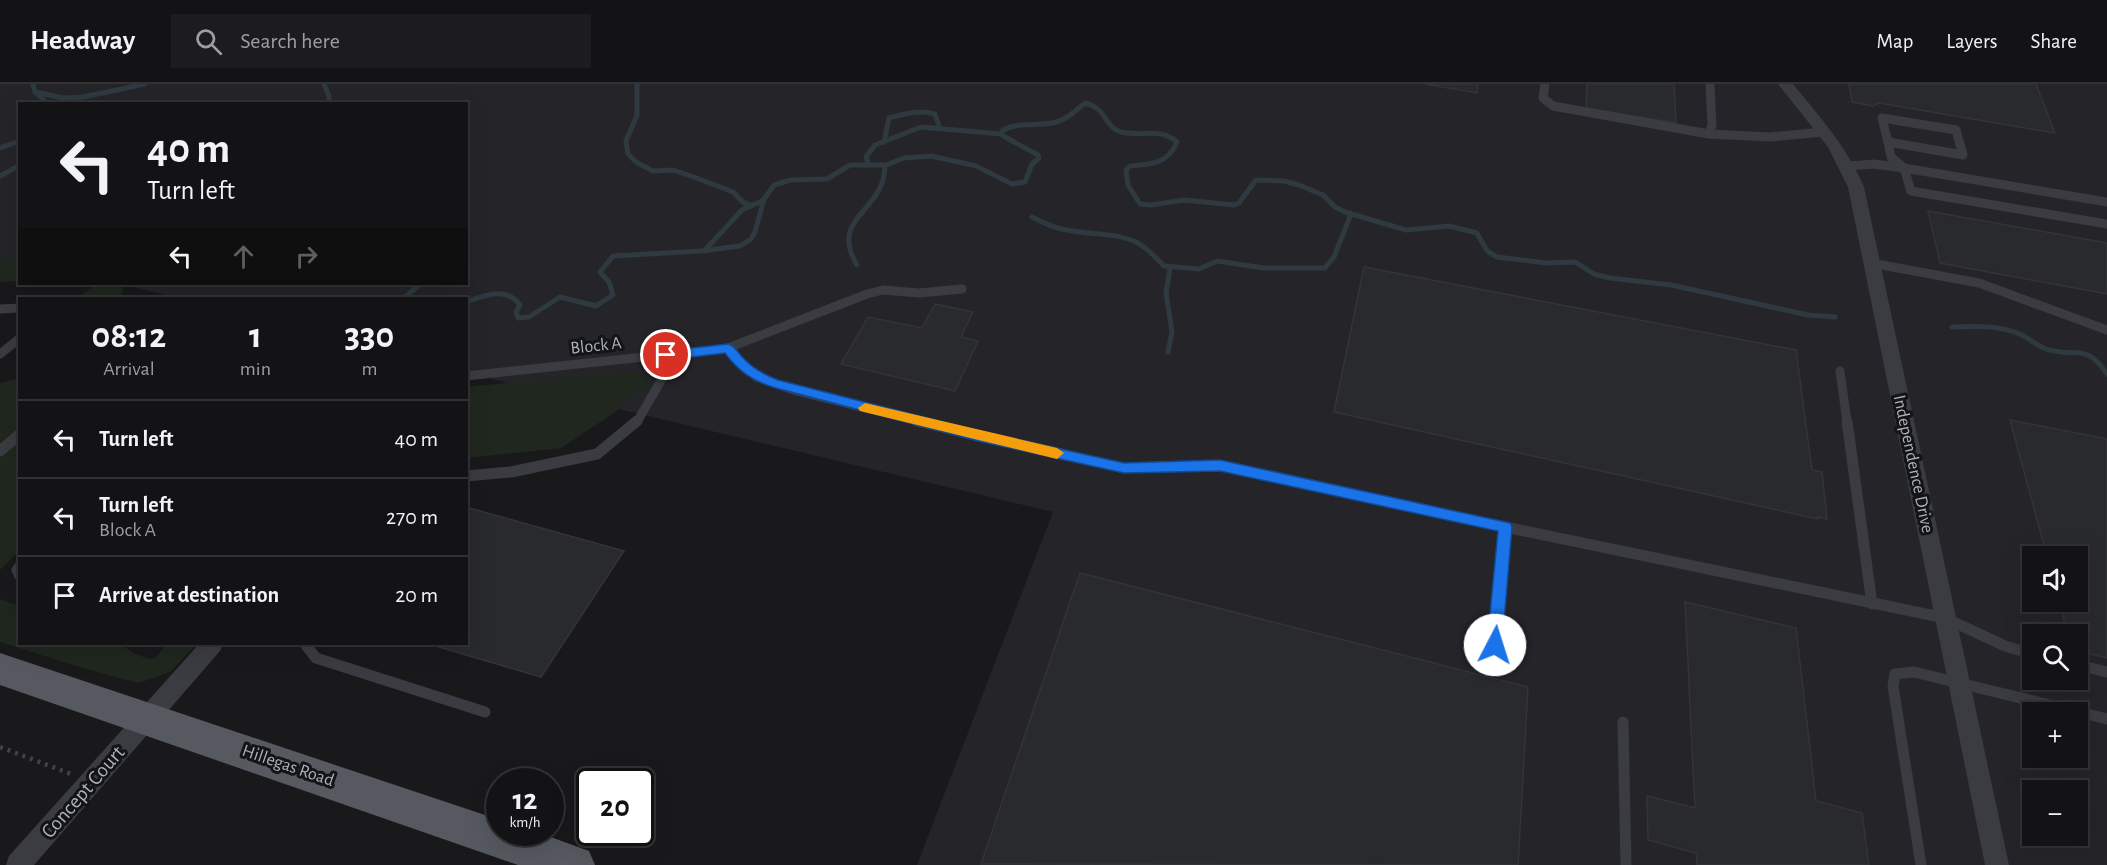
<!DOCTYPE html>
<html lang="en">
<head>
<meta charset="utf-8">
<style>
	:root { --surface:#131315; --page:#1c1c1e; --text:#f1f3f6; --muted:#9d9ea0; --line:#323234 }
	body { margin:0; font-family:"Alegreya Sans",sans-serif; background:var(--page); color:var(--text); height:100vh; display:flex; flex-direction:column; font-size:22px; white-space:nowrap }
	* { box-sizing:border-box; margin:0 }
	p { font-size:20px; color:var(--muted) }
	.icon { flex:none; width:33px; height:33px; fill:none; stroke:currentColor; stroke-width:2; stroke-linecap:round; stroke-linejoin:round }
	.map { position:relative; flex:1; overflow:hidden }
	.drawer { position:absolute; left:18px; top:213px; width:450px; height:348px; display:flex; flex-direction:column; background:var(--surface); border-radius:0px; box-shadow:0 6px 24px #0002,0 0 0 2px var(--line) }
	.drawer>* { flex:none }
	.hud { position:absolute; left:18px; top:18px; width:450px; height:183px; border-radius:0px; box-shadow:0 6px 24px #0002,0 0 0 2px var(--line); background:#131315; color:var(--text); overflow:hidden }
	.tools { position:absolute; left:2022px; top:462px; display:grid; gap:12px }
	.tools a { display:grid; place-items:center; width:66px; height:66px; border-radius:0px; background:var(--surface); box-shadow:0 6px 24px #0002,0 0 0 2px var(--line); font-size:30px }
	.speed { position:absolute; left:486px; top:684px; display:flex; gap:12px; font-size:30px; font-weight:700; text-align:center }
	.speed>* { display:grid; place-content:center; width:78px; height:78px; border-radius:50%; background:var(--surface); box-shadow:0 6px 24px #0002,0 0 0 2px var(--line); line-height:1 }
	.speed small { font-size:15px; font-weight:400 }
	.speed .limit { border:3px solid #111; border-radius:9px; background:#fff; color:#111 }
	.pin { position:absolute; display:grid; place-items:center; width:51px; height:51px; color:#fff; margin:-26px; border:3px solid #fff; border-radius:50%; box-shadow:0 2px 6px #0007 }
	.me { position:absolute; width:66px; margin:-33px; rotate:5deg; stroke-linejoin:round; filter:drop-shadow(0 0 4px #0008) }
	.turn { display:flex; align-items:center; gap:21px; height:126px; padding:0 30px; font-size:27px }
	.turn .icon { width:78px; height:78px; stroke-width:2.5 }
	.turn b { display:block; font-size:42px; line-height:51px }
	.lanes { display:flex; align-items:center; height:57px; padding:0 30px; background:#0003; justify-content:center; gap:30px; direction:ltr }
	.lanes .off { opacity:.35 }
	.eta { display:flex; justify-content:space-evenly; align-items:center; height:102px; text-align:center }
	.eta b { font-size:36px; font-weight:600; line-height:42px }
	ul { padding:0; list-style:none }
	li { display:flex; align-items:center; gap:18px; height:78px; padding:0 30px; border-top:2px solid var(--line) }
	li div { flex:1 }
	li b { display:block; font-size:22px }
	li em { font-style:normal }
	header { display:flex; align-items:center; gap:36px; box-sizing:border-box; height:84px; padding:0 30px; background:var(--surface); border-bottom:2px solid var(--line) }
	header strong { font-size:28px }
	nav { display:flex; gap:33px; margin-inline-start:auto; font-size:21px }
	.search { width:420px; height:54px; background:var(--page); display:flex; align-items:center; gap:15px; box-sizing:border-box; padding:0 21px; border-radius:0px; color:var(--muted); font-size:22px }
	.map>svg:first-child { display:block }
	.built { fill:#252529; fill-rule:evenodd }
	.green { fill:#1f271f }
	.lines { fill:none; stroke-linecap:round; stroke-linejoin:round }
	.stream { stroke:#2e3a40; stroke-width:5 }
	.building { fill:#292a2d; stroke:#333438; stroke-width:1.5 }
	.path { stroke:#404348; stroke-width:4.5; stroke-dasharray:3 5; stroke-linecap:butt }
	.lane-far1 { stroke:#3a3c41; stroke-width:9 }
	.lane { stroke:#3a3c41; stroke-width:11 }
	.street { fill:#3a3c41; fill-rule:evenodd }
	.primary { fill:#565960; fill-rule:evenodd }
	.route { fill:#1a73e8; stroke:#114b97; stroke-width:1.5 }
	.slow { fill:#f59e0b }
	.labels { text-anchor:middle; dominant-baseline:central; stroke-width:6; stroke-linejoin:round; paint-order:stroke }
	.street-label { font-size:18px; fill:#abb2bc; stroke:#141417 }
	.near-street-label { font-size:21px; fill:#abb2bc; stroke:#141417 }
</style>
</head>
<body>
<header>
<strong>Headway</strong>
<div class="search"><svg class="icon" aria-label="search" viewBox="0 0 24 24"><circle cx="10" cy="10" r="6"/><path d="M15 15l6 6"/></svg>Search here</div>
<nav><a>Map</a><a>Layers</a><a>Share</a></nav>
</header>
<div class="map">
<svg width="2107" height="781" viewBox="0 0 2107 781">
	<rect width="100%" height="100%" fill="#19191c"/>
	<path class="built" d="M 0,0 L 2107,0 L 2107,781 L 917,781 L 1053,428 L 467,289 L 466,214 L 178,214 L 120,200 L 466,200 L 466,20 L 20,20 L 19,177 L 0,173 ZM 2032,472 L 2078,472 L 2078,518 L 2032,518 ZM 2032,550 L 2078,550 L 2078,596 L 2032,596 ZM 2032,628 L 2078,628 L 2078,674 L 2032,674 ZM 2032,706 L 2078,706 L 2078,752 L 2032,752 Z"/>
	<g class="green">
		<path d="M 0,173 L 19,177 L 19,197 L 0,198 Z"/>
		<path d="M 97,200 L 118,200 L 123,204 L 122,210 L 125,214 L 77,214 Z"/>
		<path d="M 634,287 L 645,292 L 653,300 L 652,304 L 647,307 L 641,306 L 621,320 L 620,325 L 561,364 L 467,374 L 466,303 Z"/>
		<path d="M 19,294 L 19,467 L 0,486 L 0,299 Z"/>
		<path d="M 0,515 L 19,522 L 15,528 L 19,530 L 20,560 L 120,560 L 135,570 L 150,575 L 155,574 L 167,560 L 197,560 L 170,588 L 139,599 L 86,585 L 0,558 Z"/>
	</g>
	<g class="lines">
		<g class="stream">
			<path d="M 33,0 L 35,8 L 48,20"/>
			<path d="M 324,0 L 329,12 L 328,20"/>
			<path d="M 637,0 L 637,31 L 626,57 L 628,70 L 636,78 L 653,87 L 673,86 L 694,93 L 733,108 L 744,119 L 751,121"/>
			<path d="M 35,8 L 63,14 L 83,13 L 145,0"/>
			<path d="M 884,58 L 889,34 C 904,30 920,25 935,30 L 940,45"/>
			<path d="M 0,64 L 20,57"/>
			<path d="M 869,81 L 866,73 L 875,61 L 921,43 L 1001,50"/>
			<path d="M 0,92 L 20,81"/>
			<path d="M 1032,133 C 1043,139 1054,144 1067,146 C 1089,151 1114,148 1136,158 C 1148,164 1155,173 1164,182 L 1199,185 L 1217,177 L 1264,184 L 1325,184 L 1334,173 L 1351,130"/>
			<path d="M 704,167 L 742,126 L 764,116"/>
			<path d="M 857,181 C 828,132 885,129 885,81"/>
			<path d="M 404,214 L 420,200"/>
			<path d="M 466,218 C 485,211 506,202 520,221 L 516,228 L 518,234 L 529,233 L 560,213 L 596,222 L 613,211 L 609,198 L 600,188 L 613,172 L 701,167 L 740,162 L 751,155 L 755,148 L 764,115 L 774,101 L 791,96 L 827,95 L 850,81 L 886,81 L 904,74 L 931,72 L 976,82 L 1012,100 L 1025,98 L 1032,80 L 1039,74 L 1038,71 L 1005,53 L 1001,50 L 1003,46 C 1021,37 1038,43 1056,38 C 1068,35 1076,26 1085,19 C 1108,25 1104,43 1121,48 C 1141,53 1160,43 1177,58 C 1168,80 1151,80 1130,82 L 1126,86 L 1128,101 L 1140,120 L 1151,121 L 1184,116 L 1234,121 L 1239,119 L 1256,96 L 1284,97 L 1299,101 L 1323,111 L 1335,123 L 1345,128 L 1406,146 L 1449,142 L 1477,149 L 1487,167 L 1497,173 L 1546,179 L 1575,178 L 1594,190 L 1610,194 L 1671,201 L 1808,231 L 1835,233"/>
			<path d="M 1952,243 C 1975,242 2000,241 2022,251 C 2030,255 2037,262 2046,265 C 2075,275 2085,257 2107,290"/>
			<path d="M 1168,268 L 1172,248 L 1166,209 L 1170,184"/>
		</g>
	</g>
	<g class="building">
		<path d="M 1425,0 L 1478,0 L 1477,9 Z"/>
		<path d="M 1587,0 L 1674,0 L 1676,39 L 1586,24 Z"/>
		<path d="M 1849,0 L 2036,0 L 2055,49 L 1879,19 L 1873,22 L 1852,18 Z"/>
		<path d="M 1928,127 L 2107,159 L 2107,210 L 1940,179 Z"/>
		<path d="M 1364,183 L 1796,266 L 1812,386 L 1822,388 L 1827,435 L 1818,433 L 1818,435 L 1334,328 Z"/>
		<path d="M 935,220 L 973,228 L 961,253 L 978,257 L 955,307 L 841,280 L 868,233 L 922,244 Z"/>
		<path d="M 2010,336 L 2107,355 L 2107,574 L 2078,567 L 2078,550 L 2068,550 L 2059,518 L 2078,518 L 2078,472 L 2047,472 Z"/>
		<path d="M 466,423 L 624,467 L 541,593 L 429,560 L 466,560 Z"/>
		<path d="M 1080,489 L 1528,603 L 1518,781 L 981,780 Z"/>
		<path d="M 1685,518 L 1796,544 L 1816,717 L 1862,729 L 1869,781 L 1697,781 L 1696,769 L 1648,756 L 1647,712 L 1695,724 Z"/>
	</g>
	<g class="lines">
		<path class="path" d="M 0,663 L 71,690"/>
		<g class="lane-far1">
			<path d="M 1545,0 L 1543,14 L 1553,22 L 1709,50 L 1770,53 L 1824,48"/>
			<path d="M 1882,34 L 1956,46 L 1963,71 L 1888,58 Z"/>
			<path d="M 1709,50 L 1712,41 L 1710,0"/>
			<path d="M 1888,58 L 1891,73 L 1904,84 L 1911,107 L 2107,140"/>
			<path d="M 1849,82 L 1874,80 L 1904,84 L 2107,118"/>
			<path d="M 1871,179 L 1979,199 L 2107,246"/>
			<path d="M 0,225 L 20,224"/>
			<path d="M 728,264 L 756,293 L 796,307 L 922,338"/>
			<path d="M 0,270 L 20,254"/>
			<path d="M 1840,287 L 1847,338"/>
			<path d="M 466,292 L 728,264 L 867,210 L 883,206 L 919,209 L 962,205"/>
			<path d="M 637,338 L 663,293 L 665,271"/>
		</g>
		<g class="lane">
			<path d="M 916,337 L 1124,384 L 1220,381 L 1505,443"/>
			<path d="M 1847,337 L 1872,520"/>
			<path d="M 0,367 L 20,350"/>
			<path d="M 466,392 L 511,388 L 597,370 L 637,337"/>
			<path d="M 20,482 L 17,486 L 20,492"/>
			<path d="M 305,560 L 316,574 L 485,628"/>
			<path d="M 1495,561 L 1505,443 L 1945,534 L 2005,562 L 2032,570"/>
			<path d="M 2078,581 L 2107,588"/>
			<path d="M 1623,638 L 1626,781"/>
			<path d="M 1921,781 L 1893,602 L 1895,590 L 1914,588 L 2107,635"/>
		</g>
		<g class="street">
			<path d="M 1778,0 L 1793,0 C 1820,33 1847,63 1864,103 L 2009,781 L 1985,781 L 1848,103 L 1828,63 Z"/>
			<path d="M 199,560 L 223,560 L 220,567 L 34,781 L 6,781 L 9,772 Z"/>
		</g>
		<path class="primary" d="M 0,569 L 500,736 L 500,748 L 537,748 L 589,767 L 595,781 L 518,781 L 0,601 Z"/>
	</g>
	<path class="route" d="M 728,260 C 736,262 739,271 745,276 C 755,286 765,291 778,296 L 978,347 L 1124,379 L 1220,376 L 1510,439 L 1512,443 L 1502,561 L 1500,566 L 1495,568 L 1489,566 L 1487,561 L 1498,447 L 1220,387 L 1124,389 L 978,357 L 776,304 C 753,297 739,288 725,269 L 666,276 L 659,271 L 666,267 Z"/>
	<path class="slow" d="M 865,319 L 1057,364 L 1064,369 L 1057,375 L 860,327 L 858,324 Z"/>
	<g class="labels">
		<g class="street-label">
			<text transform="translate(596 262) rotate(-6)">Block A</text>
			<text transform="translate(1913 380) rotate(78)">Independence Drive</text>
			<text transform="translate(288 682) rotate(19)">Hillegas Road</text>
		</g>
		<g class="near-street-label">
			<text transform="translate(83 708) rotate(-49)">Concept Court</text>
		</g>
	</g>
</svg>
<div class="tools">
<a><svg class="icon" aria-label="sound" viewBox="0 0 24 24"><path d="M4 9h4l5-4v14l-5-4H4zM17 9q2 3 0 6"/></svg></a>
<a><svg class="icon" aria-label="search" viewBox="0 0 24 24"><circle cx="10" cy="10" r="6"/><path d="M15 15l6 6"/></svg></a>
<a>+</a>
<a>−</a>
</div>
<div class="speed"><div>12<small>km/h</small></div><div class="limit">20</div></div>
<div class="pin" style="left:666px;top:271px;background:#d93025"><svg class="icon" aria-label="arrive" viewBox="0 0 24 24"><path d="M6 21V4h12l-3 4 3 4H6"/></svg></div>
<svg class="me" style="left:1495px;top:561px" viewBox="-20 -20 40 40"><circle r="19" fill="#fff"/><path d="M0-13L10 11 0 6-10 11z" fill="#1a73e8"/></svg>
<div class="hud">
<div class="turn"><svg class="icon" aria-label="left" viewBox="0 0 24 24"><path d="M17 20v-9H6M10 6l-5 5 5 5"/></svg><div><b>40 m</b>Turn left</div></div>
<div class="lanes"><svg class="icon" aria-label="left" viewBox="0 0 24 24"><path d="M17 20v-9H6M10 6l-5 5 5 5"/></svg><svg class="icon off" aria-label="ahead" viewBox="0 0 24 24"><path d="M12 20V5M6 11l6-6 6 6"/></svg><svg class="icon off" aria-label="right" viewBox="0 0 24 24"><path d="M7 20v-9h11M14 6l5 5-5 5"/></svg></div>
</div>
<section class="drawer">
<div class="eta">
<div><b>08:12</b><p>Arrival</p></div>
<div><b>1</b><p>min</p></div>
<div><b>330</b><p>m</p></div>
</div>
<ul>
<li><svg class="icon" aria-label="left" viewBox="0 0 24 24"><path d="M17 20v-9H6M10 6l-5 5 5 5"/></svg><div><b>Turn left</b></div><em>40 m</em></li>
<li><svg class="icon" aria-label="left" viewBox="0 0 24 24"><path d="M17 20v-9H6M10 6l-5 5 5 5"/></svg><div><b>Turn left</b><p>Block A</p></div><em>270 m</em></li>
<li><svg class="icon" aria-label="arrive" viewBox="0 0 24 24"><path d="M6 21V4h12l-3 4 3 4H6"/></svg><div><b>Arrive at destination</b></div><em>20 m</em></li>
</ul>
</section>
</div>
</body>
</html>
